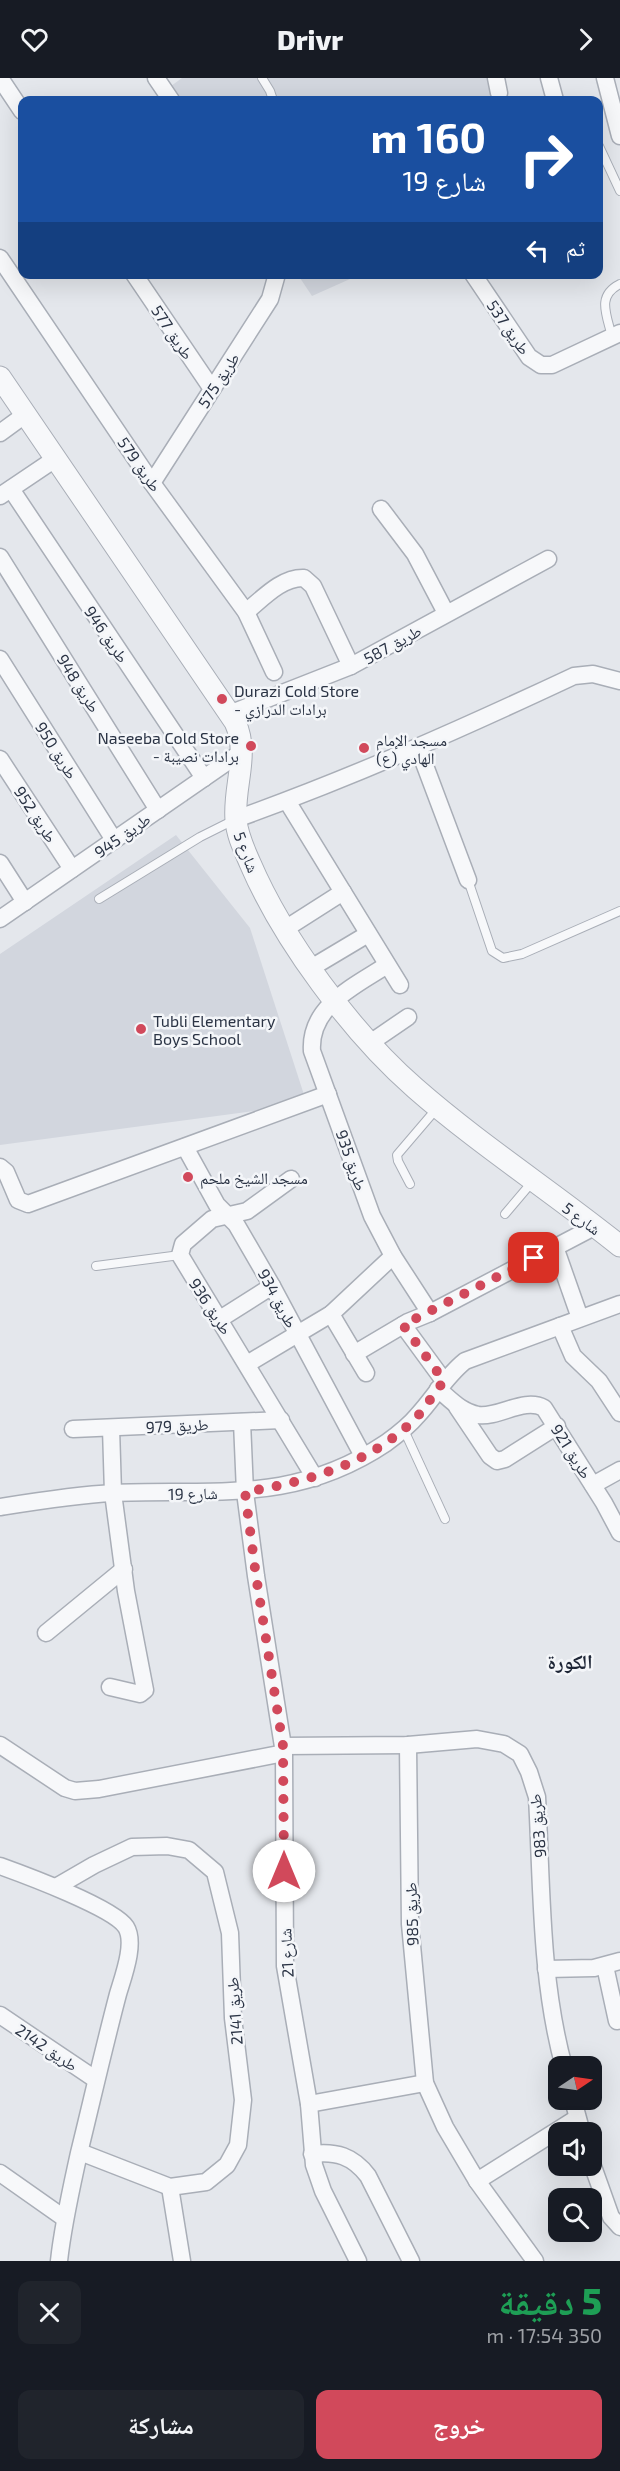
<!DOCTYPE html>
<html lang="ar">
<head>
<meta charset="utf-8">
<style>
	:root { --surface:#171b24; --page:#20242c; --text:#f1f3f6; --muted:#9ea1a6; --accent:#d1495b }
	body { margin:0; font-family:"Exo 2","Noto Naskh Arabic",sans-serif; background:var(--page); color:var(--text); direction:rtl; height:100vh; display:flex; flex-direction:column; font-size:22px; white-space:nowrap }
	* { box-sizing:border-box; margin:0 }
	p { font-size:20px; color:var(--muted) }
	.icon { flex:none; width:33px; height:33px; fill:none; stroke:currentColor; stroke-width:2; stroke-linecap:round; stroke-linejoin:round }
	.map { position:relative; height:2183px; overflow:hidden; direction:ltr }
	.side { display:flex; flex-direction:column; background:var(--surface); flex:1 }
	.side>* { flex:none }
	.banner { position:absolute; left:18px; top:18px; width:585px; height:183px; border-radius:12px; box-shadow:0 6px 24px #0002; direction:rtl; background:#1a4fa0; color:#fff; overflow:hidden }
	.needle { width:39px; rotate:77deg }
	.buttons { position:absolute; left:548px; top:1978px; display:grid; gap:12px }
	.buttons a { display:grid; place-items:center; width:54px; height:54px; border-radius:12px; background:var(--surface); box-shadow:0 6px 24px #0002; font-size:30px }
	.pin { position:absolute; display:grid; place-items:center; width:51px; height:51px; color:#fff; margin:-26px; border-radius:12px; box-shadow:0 3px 9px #0006 }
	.me { position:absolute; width:66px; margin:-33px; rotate:0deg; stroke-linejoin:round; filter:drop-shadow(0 0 4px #0008) }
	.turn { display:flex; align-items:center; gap:21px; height:126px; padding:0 18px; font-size:27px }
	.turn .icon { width:78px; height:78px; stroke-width:2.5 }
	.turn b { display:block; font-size:42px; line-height:51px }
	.then { display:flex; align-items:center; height:57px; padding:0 18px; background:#0003; gap:12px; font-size:22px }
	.round { display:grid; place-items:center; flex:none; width:63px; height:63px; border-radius:12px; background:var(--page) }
	.headline { display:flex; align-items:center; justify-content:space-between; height:102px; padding:0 18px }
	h1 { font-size:36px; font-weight:800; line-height:45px; color:#1e9e55 }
	.button { display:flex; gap:12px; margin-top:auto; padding:12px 18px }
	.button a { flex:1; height:69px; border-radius:12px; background:var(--accent); color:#fff; font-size:24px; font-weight:800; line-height:69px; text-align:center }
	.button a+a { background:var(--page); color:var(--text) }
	header { display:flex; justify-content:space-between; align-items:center; height:78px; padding:0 18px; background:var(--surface); font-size:27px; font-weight:800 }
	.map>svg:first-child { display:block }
	.built { fill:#d2d6de }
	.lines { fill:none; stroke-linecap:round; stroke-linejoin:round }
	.service-casing { stroke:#a9aeb7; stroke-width:10 }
	.minor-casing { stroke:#a9aeb7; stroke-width:19 }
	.tertiary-casing { stroke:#a9aeb7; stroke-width:23 }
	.service { stroke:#f7f8fa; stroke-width:8 }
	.minor { stroke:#f7f8fa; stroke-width:16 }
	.tertiary { stroke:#f7f8fa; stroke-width:21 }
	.route { stroke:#d1495b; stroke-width:10; stroke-dasharray:0 18 }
	.poi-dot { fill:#d1495b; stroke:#f4f6f9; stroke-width:2 }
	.labels { text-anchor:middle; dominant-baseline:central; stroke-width:5; stroke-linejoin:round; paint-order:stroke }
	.street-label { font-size:16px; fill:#2b3445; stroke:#f4f6f9 }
	.poi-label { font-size:16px; fill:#2b3445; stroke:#f4f6f9; text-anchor:start }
	.quarter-label { font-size:20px; font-weight:bold; fill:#1d2536; stroke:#f4f6f9 }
</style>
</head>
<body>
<header><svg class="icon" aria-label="forward" viewBox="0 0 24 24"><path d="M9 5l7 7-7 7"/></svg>Drivr<svg class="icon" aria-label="heart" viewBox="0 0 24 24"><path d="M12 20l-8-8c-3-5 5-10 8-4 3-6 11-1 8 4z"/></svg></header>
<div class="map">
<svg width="620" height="2183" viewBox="0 0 620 2183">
	<rect width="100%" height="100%" fill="#e4e7ec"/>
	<g class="built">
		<path d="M 182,0 L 488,0 L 496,22 L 181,22 L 171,8 Z"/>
		<path d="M 298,197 L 359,197 L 312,218 Z"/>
		<path d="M 176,757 L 250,850 L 307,1026 L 0,1067 L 0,876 Z"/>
	</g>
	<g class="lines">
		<defs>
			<g id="service">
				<path d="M 262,0 L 270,13 L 273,22"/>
				<path d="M 599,68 L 620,113"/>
				<path d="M 612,259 C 607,237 596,218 620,206"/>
				<path d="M 468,802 L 492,873 L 503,880 L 522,876 L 620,833"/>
				<path d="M 99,821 L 200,759 L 236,741"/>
				<path d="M 410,1106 L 398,1083 L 397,1077 L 438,1029"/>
				<path d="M 505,1136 L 533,1103"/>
				<path d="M 96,1188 L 180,1177"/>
				<path d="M 404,1352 L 445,1441"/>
			</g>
			<g id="minor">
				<path d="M 0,0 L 22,33"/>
				<path d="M 156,0 L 171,22"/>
				<path d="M 496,0 L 499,15"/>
				<path d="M 549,0 L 555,22"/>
				<path d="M 605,0 L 620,58"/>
				<path d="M 0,180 L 152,405 L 246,534 L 274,594"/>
				<path d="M 134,196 L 212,311"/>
				<path d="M 473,196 L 529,279 L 541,287 L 552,287 L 620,255"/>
				<path d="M 0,355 L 26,336"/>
				<path d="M 152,405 L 270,221 L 277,196"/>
				<path d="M 11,411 L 204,700"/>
				<path d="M 0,418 L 55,381"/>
				<path d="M 381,431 L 415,476 L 446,535"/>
				<path d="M 0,479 L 158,732"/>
				<path d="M 246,534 C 263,520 282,499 304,500 L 313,508 L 351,588"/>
				<path d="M 0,581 L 114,762"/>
				<path d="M 229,636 L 351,588 L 548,481"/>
				<path d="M 418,669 L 468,802"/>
				<path d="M 0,681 L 72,791"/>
				<path d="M 287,723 L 400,907"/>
				<path d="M 236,741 C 351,700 463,650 574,598 L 593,596 L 620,603"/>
				<path d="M 0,785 L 25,824"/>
				<path d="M 0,841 L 243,673"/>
				<path d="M 285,851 L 343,814"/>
				<path d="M 387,887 C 355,908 309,928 312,973 L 372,1138 L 393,1178 L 430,1235"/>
				<path d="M 311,890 L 368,856"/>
				<path d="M 370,965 L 408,939"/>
				<path d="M 185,1069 L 217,1127 L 236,1146 L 272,1208 L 363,1378"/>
				<path d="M 0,1089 L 6,1094 L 18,1122 L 28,1126 L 328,1016"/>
				<path d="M 291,1101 L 247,1133 L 212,1141 L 183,1166 L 180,1177 L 315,1400"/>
				<path d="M 555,1169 L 580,1240"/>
				<path d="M 331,1236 L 366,1295"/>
				<path d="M 220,1241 L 272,1208"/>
				<path d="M 403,1247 L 444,1303"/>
				<path d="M 560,1248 L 573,1278 L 599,1303 L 620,1335"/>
				<path d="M 354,1276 L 408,1244 L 430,1235 L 594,1149"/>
				<path d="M 247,1286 L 331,1236 L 393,1178"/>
				<path d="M 438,1311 C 450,1321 461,1334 478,1337 C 499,1340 524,1319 544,1330 L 604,1425 L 620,1455"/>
				<path d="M 457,1329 L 490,1378 L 497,1383 L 505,1381 L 557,1348"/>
				<path d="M 242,1344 L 245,1414 L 256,1498 L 284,1675 L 285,1888 L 309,2026 L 314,2087 L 323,2113 L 358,2183"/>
				<path d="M 73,1351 L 281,1342"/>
				<path d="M 593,1407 L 620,1392"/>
				<path d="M 0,1429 C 38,1423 75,1417 113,1415 C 215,1411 295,1426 386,1365 C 397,1357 408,1349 417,1338 C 434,1320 445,1299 465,1283 L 620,1226"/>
				<path d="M 46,1555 L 124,1491"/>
				<path d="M 110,1609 L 140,1616 L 145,1612 L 126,1513 L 113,1415 L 111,1350"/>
				<path d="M 0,1667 L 65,1710 L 75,1713 L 99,1711 L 284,1675"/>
				<path d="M 408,1667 L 410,1846 L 425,2005 L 445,2049 L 477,2103 L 535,2183"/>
				<path d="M 283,1668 L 408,1667 L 477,1661 L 504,1666 L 520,1676 L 529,1694 L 537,1719 C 542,1809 540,1902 564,1989"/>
				<path d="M 0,1788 C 25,1797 114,1830 126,1849 C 136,1865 123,1899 118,1916 C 104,1969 92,2022 79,2075 C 71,2112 63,2146 59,2183"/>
				<path d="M 56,1809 L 94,1787 L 132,1769 L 167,1768 L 189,1772 L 215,1794 L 230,1855 L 233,1940 L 243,2022 L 238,2067 L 227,2087 L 206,2104 L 170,2109 L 80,2074"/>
				<path d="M 605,1888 L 617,1943"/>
				<path d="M 546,1891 L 594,1890 L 620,1883"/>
				<path d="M 0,1937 L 95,2001"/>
				<path d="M 573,2022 L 582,2055"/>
				<path d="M 309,2026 L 425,2005"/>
				<path d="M 312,2076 C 336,2073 353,2078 368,2098 L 411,2183"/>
				<path d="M 591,2083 L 611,2139 L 620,2149"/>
				<path d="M 0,2095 L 64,2140"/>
				<path d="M 477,2103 L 577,2040"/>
				<path d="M 170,2109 L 182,2183"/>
			</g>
			<path id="tertiary" d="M 0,299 L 235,644 C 250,677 233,708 236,742 C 237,757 244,771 250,785 C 283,862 352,955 415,1010 C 480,1067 553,1114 620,1168"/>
		</defs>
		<use href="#service" class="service-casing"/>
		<use href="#minor" class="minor-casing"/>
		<use href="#tertiary" class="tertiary-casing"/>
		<use href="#service" class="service"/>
		<use href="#minor" class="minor"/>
		<use href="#tertiary" class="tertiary"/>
	</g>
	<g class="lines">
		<path class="route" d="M 284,1793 L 283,1668 L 256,1498 L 245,1414 C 307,1404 370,1386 416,1340 C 426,1329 434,1315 444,1303 L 403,1247 L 534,1180"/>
	</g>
	<g class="poi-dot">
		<circle cx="222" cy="621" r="6"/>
		<circle cx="251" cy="668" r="6"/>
		<circle cx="364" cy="670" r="6"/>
		<circle cx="141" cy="951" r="6"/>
		<circle cx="188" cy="1099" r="6"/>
	</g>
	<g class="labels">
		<g class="street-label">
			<text transform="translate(509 249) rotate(55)">طريق 537</text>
			<text transform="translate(173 254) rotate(56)">طريق 577</text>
			<text transform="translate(218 302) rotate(-57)">طريق 575</text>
			<text transform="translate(140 386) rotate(55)">طريق 579</text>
			<text transform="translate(107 556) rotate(56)">طريق 946</text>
			<text transform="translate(392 566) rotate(-29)">طريق 587</text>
			<text transform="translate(79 605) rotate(58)">طريق 948</text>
			<text transform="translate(57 672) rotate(58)">طريق 950</text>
			<text transform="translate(36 736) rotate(57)">طريق 952</text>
			<text transform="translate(122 757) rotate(-35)">طريق 945</text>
			<text transform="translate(247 774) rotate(69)">شارع 5</text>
			<text transform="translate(352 1082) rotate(71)">طريق 935</text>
			<text transform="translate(582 1140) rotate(37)">شارع 5</text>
			<text transform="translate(278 1220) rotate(62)">طريق 934</text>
			<text transform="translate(211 1228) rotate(57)">طريق 936</text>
			<text transform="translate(177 1347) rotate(-3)">طريق 979</text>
			<text transform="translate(572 1373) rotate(58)">طريق 921</text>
			<text transform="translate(193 1415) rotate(-1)">شارع 19</text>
			<text transform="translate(537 1748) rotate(-95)">طريق 983</text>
			<text transform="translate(411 1836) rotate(-92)">طريق 985</text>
			<text transform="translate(286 1875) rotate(-93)">شارع 21</text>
			<text transform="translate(234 1933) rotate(-94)">طريق 2141</text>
			<text transform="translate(47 1969) rotate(34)">طريق 2142</text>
		</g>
		<g class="poi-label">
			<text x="234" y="612">Durazi Cold Store<tspan x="234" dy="18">- برادات الدرازي</tspan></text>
			<text x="239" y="659" text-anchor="end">Naseeba Cold Store<tspan x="239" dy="18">- برادات نصيبة</tspan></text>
			<text x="376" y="661">مسجد الإمام<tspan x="376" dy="18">الهادي (ع)</tspan></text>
			<text x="153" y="942">Tubli Elementary<tspan x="153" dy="18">Boys School</tspan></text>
			<text x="200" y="1099">مسجد الشيخ ملحم</text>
		</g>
		<g class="quarter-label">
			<text x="570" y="1583">الكورة</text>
		</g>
	</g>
</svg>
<div class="buttons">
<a><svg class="needle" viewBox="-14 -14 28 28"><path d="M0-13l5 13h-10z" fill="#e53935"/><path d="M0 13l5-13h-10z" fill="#9ea1a6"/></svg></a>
<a><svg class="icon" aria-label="sound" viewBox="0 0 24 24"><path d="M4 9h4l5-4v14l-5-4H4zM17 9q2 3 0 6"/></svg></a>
<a><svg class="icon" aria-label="search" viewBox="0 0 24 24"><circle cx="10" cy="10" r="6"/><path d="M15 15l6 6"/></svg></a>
</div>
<div class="pin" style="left:534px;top:1180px;background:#d93025"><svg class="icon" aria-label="arrive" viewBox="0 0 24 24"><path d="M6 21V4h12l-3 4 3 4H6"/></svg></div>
<svg class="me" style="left:284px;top:1793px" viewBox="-20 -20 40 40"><circle r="19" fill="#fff"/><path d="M0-13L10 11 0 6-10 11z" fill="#d1495b"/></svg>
<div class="banner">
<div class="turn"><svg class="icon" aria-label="right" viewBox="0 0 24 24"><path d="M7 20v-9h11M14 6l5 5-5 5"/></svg><div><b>160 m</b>شارع 19</div></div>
<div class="then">ثم<svg class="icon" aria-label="left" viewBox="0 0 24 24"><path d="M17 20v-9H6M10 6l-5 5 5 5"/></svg></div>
</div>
</div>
<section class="side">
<div class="headline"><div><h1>5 دقيقة</h1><p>350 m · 17:54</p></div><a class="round"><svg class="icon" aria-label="close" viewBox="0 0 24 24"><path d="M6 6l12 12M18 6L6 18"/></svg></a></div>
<div class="button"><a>خروج</a><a>مشاركة</a></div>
</section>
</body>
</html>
